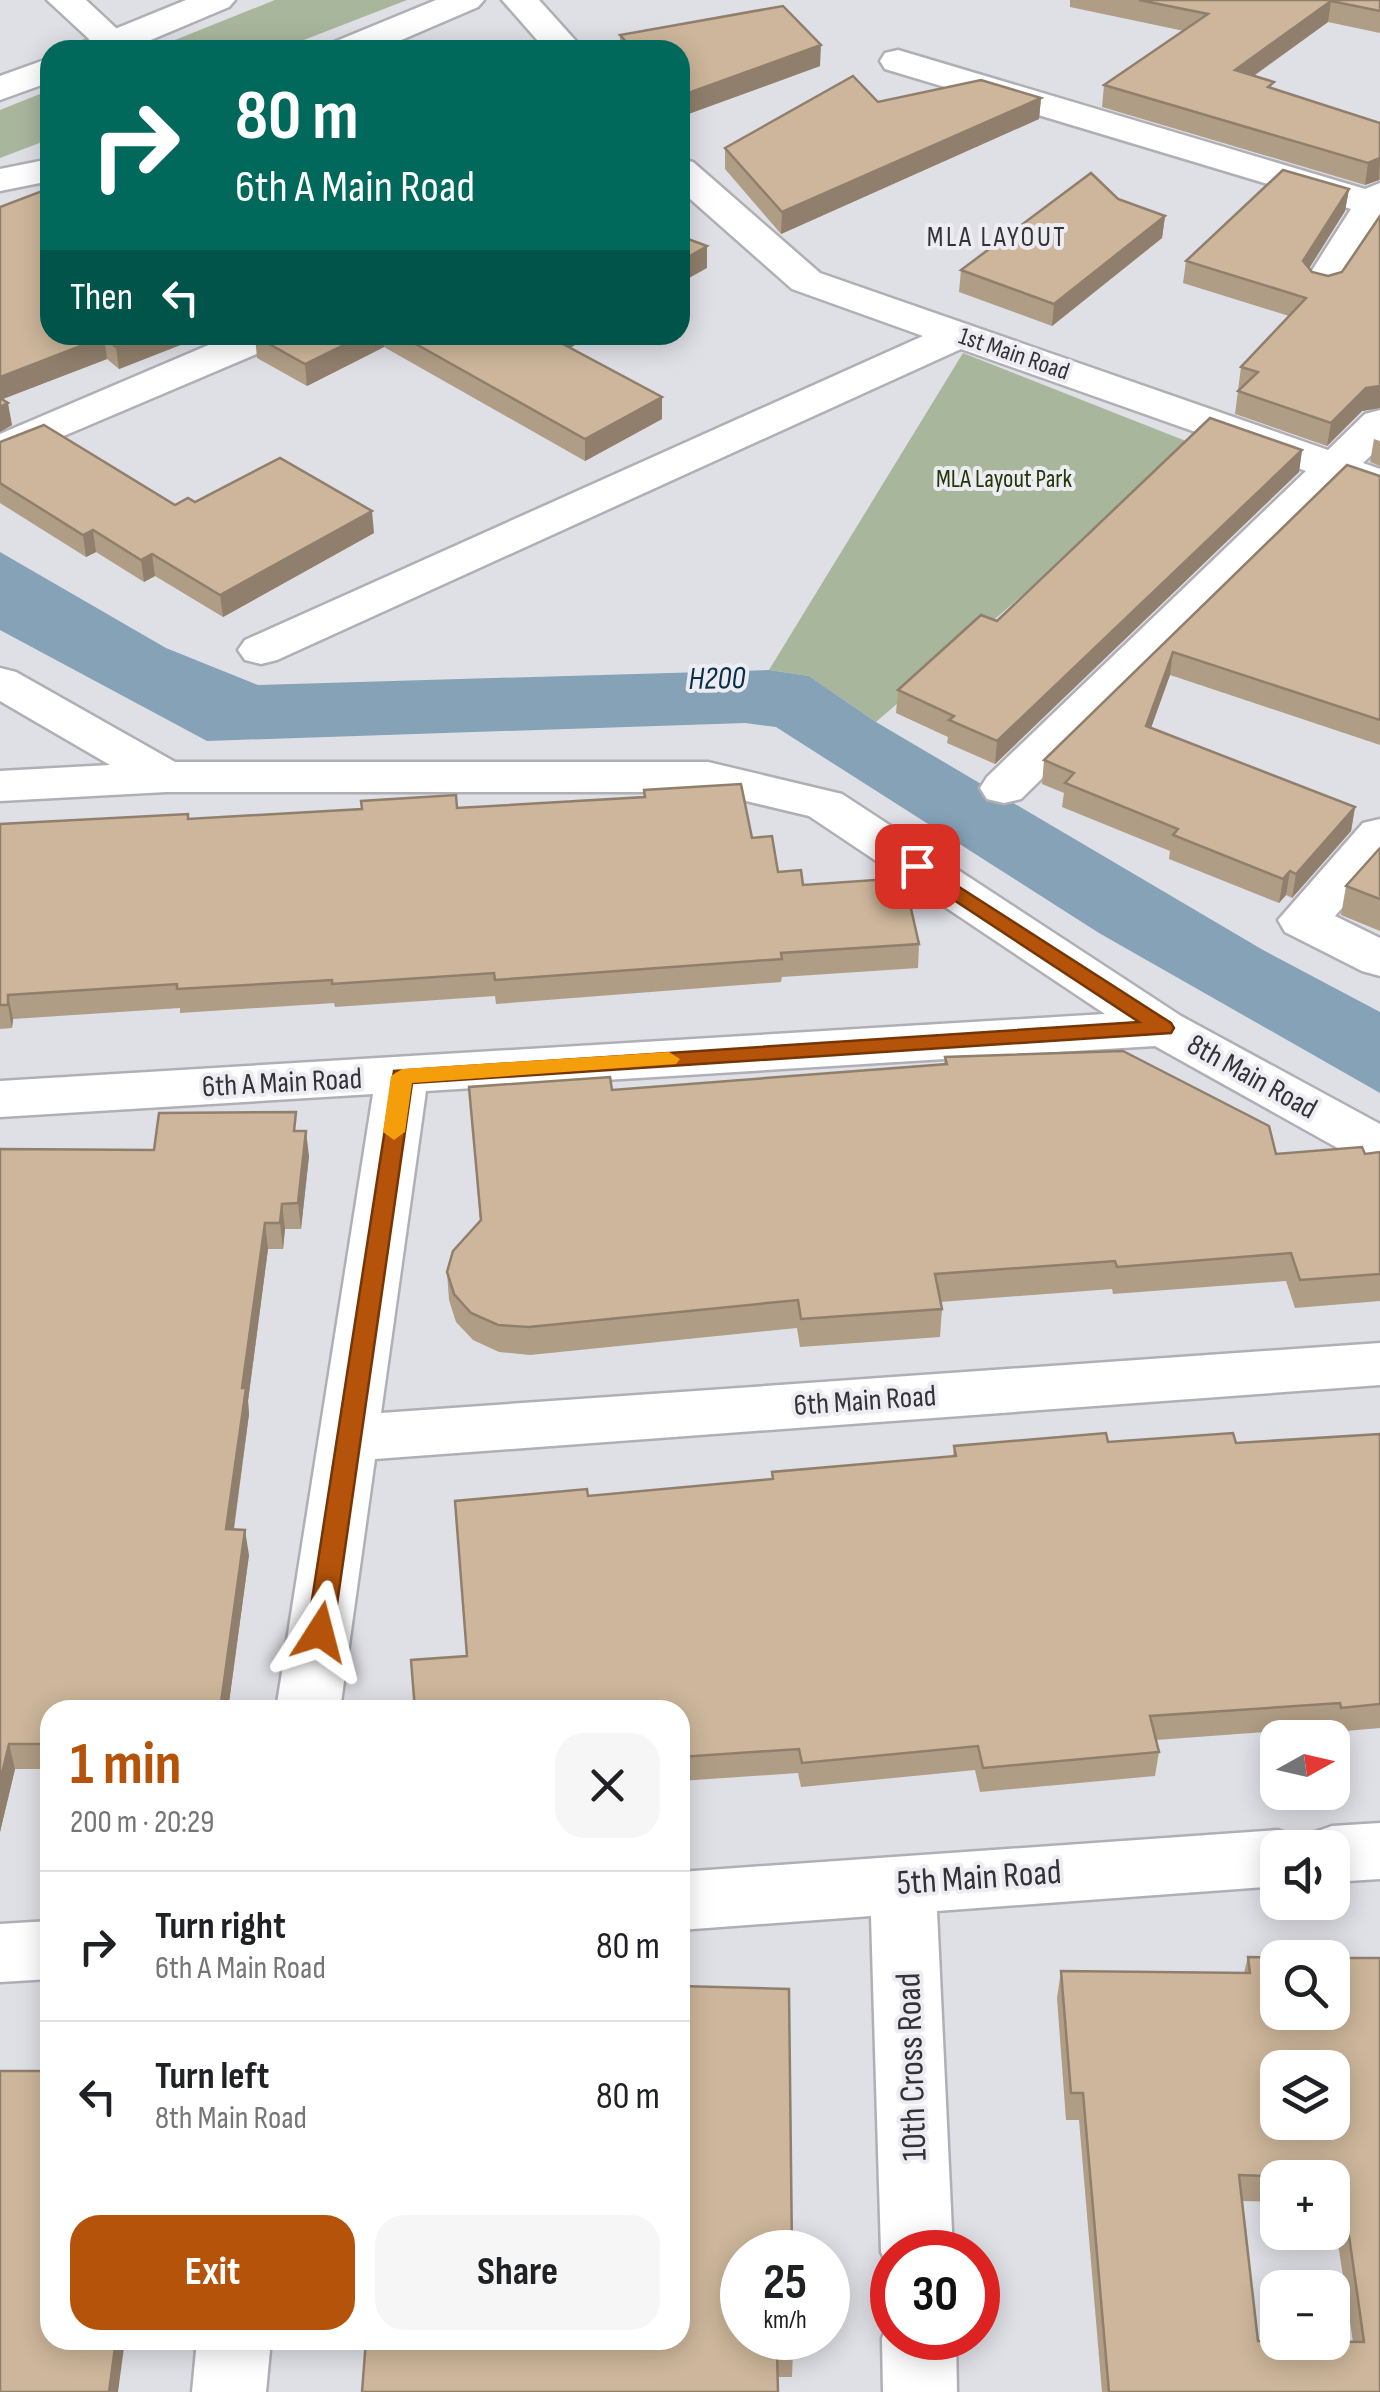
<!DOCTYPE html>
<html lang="en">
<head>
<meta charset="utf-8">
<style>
	:root { --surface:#fff; --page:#f6f6f6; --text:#202124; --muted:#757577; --line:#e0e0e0; --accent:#b45309 }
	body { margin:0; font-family:"Sofia Sans Condensed",sans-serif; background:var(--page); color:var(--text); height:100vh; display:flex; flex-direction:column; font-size:38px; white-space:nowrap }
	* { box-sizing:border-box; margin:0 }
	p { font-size:32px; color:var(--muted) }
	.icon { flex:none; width:55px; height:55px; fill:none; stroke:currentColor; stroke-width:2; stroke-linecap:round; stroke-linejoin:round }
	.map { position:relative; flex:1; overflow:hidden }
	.panel { position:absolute; left:40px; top:1700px; width:650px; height:650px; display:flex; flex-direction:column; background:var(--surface); border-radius:30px; box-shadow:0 5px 25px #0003 }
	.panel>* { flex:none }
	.top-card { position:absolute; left:40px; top:40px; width:650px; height:305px; border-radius:30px; box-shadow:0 5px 25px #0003; background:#00695c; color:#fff; overflow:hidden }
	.needle { width:65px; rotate:82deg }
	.tools { position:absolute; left:1260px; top:1720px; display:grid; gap:20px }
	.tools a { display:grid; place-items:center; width:90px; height:90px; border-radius:20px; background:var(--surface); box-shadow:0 5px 25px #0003; font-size:50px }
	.speed { position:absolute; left:720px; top:2230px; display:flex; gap:20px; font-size:50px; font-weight:700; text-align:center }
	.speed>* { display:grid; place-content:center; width:130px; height:130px; border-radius:50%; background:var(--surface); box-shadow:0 5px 25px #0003; line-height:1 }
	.speed small { font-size:25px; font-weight:400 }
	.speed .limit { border:15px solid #d22; background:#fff; color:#111 }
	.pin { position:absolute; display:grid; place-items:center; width:85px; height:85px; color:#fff; margin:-42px; border-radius:20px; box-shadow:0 5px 15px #0006 }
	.me { position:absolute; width:110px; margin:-55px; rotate:9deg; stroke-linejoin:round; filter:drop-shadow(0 0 8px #0008) }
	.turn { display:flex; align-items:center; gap:35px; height:210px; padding:0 30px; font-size:45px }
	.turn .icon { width:130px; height:130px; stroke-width:2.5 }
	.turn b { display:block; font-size:70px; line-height:85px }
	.then { display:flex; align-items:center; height:95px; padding:0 30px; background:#0003; gap:20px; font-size:38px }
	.round { display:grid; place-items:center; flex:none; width:105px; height:105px; border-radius:30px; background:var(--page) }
	.head { display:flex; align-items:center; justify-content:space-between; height:170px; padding:0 30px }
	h1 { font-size:60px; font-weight:700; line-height:75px; color:var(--accent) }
	.primary-button { display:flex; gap:20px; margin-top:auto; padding:20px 30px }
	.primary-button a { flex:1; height:115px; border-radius:30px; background:var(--accent); color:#fff; font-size:40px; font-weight:700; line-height:115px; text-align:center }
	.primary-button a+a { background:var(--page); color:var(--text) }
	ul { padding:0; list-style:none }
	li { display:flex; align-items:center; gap:30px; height:150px; padding:0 30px; border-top:2px solid var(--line) }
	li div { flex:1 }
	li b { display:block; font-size:38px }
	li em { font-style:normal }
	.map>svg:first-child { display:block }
	.green { fill:#a8b69c }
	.water { fill:#85a2b7 }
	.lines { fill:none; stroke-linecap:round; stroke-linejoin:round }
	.minor-casing { stroke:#b0afb6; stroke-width:5 }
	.major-casing { stroke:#b0afb6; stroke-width:5 }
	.minor { fill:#fff; fill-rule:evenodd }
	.major { fill:#fff; fill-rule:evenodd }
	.wall { fill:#b09d85; fill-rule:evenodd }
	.shaded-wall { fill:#907f6c }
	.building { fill:#cdb69b; stroke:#907f6c; stroke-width:2.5; fill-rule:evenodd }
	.route { fill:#b45309; stroke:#753606; stroke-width:2.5 }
	.slow { fill:#f59e0b }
	.labels { text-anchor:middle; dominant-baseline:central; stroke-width:8; stroke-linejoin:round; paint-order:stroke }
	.far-street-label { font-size:25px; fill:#333336; stroke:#edecf3 }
	.far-park-label { font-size:25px; fill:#223606; stroke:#edecf3 }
	.far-neighbourhood-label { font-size:28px; letter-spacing:2.5px; fill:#333336; stroke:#edecf3 }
	.street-label { font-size:30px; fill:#333336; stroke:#edecf3 }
	.water-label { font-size:32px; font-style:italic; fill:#093047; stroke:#edecf3 }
	.near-street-label { font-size:35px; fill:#333336; stroke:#edecf3 }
</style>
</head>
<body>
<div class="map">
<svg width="1380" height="2392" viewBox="0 0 1380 2392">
	<rect width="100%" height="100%" fill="#dfdfe6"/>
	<g class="green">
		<path d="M 275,0 L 407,0 L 278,50 L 150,50 Z"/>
		<path d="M 50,90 L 50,139 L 0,158 L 0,110 Z"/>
		<path d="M 963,353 L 1196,445 L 876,722 L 809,676 L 769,670 Z"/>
	</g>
	<path class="water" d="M 0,552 L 166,648 L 258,685 L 769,670 L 809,676 L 876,722 L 1263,950 L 1380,1012 L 1380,1093 L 1099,933 L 776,727 L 745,723 L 207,741 L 0,630 Z"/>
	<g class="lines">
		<defs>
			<g id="minor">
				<path d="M 47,0 L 86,0 L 132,43 L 127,50 L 101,50 Z"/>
				<path d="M 436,0 L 484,0 L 478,7 L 378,50 L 329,50 L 334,42 Z"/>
				<path d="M 502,0 L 539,0 L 584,50 L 546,50 Z"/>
				<path d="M 898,50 L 1365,189 L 1380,183 L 1380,226 L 1338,291 L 1324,295 L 1310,291 L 1304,283 L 1351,209 L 885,69 L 880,61 L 885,53 Z"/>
				<path d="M 50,159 L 50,181 L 0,191 L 0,169 Z"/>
				<path d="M 680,159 L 693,162 L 820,273 L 1328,450 L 1365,414 L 1380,410 L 1380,447 L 1363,463 L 1380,469 L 1380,496 L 1342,484 L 1021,799 L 1004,803 L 987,799 L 980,788 L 987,777 L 1306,471 L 961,349 L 277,660 L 261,664 L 245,660 L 238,650 L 245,640 L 923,336 L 792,289 L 680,190 Z"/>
				<path d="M 232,335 L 286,335 L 280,344 L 0,463 L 0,434 Z"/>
				<path d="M 0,668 L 16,672 L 175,762 L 708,762 L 842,794 L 1181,1016 L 1380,1124 L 1380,1167 L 1361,1161 L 1155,1046 L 426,1091 L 381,1413 L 1380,1343 L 1380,1385 L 375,1459 L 340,1710 L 276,1710 L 373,1094 L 0,1117 L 0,1081 L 1105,1014 L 809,816 L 708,792 L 166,792 L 0,801 L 0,771 L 110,765 L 0,701 Z"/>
				<path d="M 1380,819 L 1380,865 L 1335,916 L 1380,938 L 1380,976 L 1362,971 L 1285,932 L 1278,920 L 1363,823 Z"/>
				<path d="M 1380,1823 L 1380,1879 L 1332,1882 L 1332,1848 L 1278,1848 L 1278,1886 L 937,1911 L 953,2252 L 892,2252 L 892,2276 L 881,2252 L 871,1916 L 680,1930 L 680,1872 L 1278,1830 L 1301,1838 L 1304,1844 L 1309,1834 L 1332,1826 Z"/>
				<path d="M 50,1921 L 50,1979 L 0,1982 L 0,1924 Z"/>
				<path d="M 892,2314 L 892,2338 L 956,2338 L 957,2392 L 883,2392 L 882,2338 Z"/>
				<path d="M 197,2340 L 271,2340 L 266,2392 L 192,2392 Z"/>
			</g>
			<g id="major">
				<path d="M 186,0 L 235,0 L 229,7 L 127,50 L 78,50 L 83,42 Z"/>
				<path d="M 50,58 L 50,82 L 0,100 L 0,76 Z"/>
			</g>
		</defs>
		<use href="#minor" class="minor-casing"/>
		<use href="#major" class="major-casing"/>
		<use href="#minor" class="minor"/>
		<use href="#major" class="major"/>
	</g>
	<g class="wall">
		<path d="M 1070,0 L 1380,0 L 1380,33 L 1328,22 L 1254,76 L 1273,88 L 1380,123 L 1380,180 L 1379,180 L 1365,185 L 1102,107 L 1104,85 L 1184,31 L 1070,7 Z"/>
		<path d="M 620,35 L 820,66 L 680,117 L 680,50 L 620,50 Z"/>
		<path d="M 1041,98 L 1039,119 L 781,234 L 725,169 L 725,148 L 878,102 Z"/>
		<path d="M 1349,189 L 1345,211 L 1309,268 L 1312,272 L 1328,276 L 1342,272 L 1380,216 L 1380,408 L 1362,411 L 1327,446 L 1235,414 L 1241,367 L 1289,316 L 1183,283 L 1186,261 Z"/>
		<path d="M 1118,199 L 1165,216 L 1162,238 L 1052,326 L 959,292 L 961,270 Z"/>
		<path d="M 0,207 L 206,335 L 119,369 L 107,359 L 3,399 L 12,425 L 0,432 Z"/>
		<path d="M 257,335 L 592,335 L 570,348 L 662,397 L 662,419 L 585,461 L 384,347 L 307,386 L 257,358 L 255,336 Z"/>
		<path d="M 1374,439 L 1380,441 L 1380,466 L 1370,462 Z"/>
		<path d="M 0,442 L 175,505 L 195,502 L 374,533 L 223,617 L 155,576 L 144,582 L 96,552 L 86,557 L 0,503 Z"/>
		<path d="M 1302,450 L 1299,472 L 995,764 L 947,743 L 948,737 L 896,713 L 898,690 L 997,621 Z"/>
		<path d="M 1380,476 L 1380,745 L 1170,675 L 1151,728 L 1355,807 L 1351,831 L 1292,898 L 1286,895 L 1279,903 L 1169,859 L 1170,851 L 1062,807 L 1064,793 L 1042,784 L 1044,760 Z"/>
		<path d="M 644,790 L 752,838 L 778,872 L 919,944 L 918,968 L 782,977 L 781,982 L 496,1004 L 495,996 L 335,1007 L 334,1003 L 180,1013 L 180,1008 L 13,1019 L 12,1028 L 0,1029 L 0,824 L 188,814 L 189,819 L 457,808 L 644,797 Z"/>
		<path d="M 1380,848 L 1380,931 L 1341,915 L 1346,886 Z"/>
		<path d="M 945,1057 L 1276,1154 L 1365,1154 L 1380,1152 L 1380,1301 L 1295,1308 L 1286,1281 L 1113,1294 L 1112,1289 L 940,1302 L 942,1309 L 940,1337 L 800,1347 L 797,1328 L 530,1355 L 499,1352 L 473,1340 L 456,1322 L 449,1300 L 447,1272 L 480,1220 L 469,1087 L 612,1090 L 944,1064 Z"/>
		<path d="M 298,1131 L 309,1156 L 301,1229 L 285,1229 L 283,1249 L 268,1249 L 248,1401 L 249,1414 L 234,1530 L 249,1555 L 228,1710 L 50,1710 L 50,1769 L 15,1769 L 0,1832 L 0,1149 L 154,1150 Z"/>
		<path d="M 1380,1434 L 1380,1728 L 1335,1732 L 1334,1727 L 1156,1740 L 1159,1752 L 1155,1776 L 980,1792 L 975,1770 L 801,1787 L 798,1773 L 680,1781 L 680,1710 L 467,1656 L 588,1496 L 772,1480 L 772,1472 L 953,1456 L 954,1446 L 1108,1442 L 1236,1443 Z"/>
		<path d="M 1248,1957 L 1332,2012 L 1380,2392 L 1102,2392 L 1079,2120 L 1066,2120 L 1057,1998 L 1061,1971 L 1244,1973 ZM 1278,2178 L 1332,2178 L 1332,2204 L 1353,2342 L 1258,2341 L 1242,2201 L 1278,2202 Z"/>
		<path d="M 366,2340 L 793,2352 L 792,2377 L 777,2377 Z"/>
	</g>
	<g class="shaded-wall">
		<path d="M 1331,1 L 1328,22 L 1232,91 L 1235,70 Z"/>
		<path d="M 821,45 L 820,66 L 680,117 L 680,96 Z"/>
		<path d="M 1041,98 L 1039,119 L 781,234 L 782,212 Z"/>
		<path d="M 1380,158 L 1379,180 L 1365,185 L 1368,163 Z"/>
		<path d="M 1349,189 L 1345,211 L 1300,283 L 1303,261 Z"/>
		<path d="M 1165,216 L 1162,238 L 1052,326 L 1054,304 Z"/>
		<path d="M 707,246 L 707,268 L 680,283 L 680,262 Z"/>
		<path d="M 146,335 L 206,335 L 119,369 L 116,347 Z"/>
		<path d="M 364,335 L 383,335 L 384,347 L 307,386 L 305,364 Z"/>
		<path d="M 554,335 L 592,335 L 551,359 L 550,337 Z"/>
		<path d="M 104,337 L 107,359 L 0,400 L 0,377 Z"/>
		<path d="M 1380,386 L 1380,408 L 1362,411 L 1327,446 L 1331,423 L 1366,388 Z"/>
		<path d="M 662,397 L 662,419 L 585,461 L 585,439 Z"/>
		<path d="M 8,403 L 12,425 L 0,432 L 0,407 Z"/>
		<path d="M 1302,450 L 1299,472 L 995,764 L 997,741 Z"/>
		<path d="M 372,511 L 374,533 L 223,617 L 220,595 Z"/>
		<path d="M 93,530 L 96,552 L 86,557 L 83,535 Z"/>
		<path d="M 152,554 L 155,576 L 144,582 L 141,560 Z"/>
		<path d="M 1173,652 L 1170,675 L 1143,750 L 1146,726 Z"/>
		<path d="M 1355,807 L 1351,831 L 1292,898 L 1296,874 Z"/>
		<path d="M 1290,871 L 1286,895 L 1279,903 L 1283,879 Z"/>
		<path d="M 8,995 L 13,1019 L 12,1028 L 8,1005 Z"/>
		<path d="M 306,1131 L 309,1156 L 301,1229 L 298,1203 Z"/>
		<path d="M 282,1204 L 285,1229 L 283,1249 L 280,1223 Z"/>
		<path d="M 265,1223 L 268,1249 L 248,1401 L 249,1414 L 230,1555 L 226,1529 L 242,1388 Z"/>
		<path d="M 245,1530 L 249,1555 L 228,1710 L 220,1710 Z"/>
		<path d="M 9,1744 L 15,1769 L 0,1832 L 0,1782 Z"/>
		<path d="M 116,2340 L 125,2340 L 118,2392 L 109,2392 Z"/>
	</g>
	<g class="building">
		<path d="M 1139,0 L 1380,0 L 1380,11 L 1331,1 L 1235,70 L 1274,82 L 1268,87 L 1380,123 L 1380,158 L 1368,163 L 1104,85 L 1208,14 Z"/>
		<path d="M 783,6 L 821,45 L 680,96 L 680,50 L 634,50 L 620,35 Z"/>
		<path d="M 853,76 L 878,102 L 981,80 L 1041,98 L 782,212 L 725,148 Z"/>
		<path d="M 1283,170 L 1349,189 L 1303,261 L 1312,272 L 1328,276 L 1342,272 L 1380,216 L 1380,386 L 1366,388 L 1331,423 L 1238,391 L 1258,372 L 1241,367 L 1306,298 L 1186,261 Z"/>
		<path d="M 1091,173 L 1118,199 L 1165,216 L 1054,304 L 961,270 Z"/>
		<path d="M 50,188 L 50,335 L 146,335 L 116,347 L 104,337 L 0,377 L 0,207 Z"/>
		<path d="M 680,236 L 707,246 L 680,262 Z"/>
		<path d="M 257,335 L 364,335 L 305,364 L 255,336 Z"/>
		<path d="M 400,335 L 554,335 L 550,337 L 662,397 L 585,439 Z"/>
		<path d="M 0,398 L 8,403 L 0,407 Z"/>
		<path d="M 1210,418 L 1302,450 L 997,741 L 949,720 L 954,716 L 898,690 L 981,615 L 997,621 Z"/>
		<path d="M 44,425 L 175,505 L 188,498 L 195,502 L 280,458 L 372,511 L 220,595 L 152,554 L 141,560 L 93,530 L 83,535 L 0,483 L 0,442 Z"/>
		<path d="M 1347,465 L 1380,476 L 1380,720 L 1173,652 L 1146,726 L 1355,807 L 1296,874 L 1290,871 L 1283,879 L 1173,835 L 1178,829 L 1065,783 L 1074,773 L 1044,760 Z"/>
		<path d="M 741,784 L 752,838 L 772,836 L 778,872 L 801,870 L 803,885 L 904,878 L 919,944 L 781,953 L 782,959 L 495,980 L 494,973 L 332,984 L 332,980 L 177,989 L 177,984 L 8,995 L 8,1005 L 0,1005 L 0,824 L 188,814 L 188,819 L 362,809 L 361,801 L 456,795 L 457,808 L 645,797 L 644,790 Z"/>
		<path d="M 1380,848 L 1380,899 L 1346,886 Z"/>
		<path d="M 1123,1051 L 1269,1126 L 1276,1154 L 1362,1147 L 1365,1154 L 1380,1152 L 1380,1274 L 1300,1280 L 1291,1253 L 1117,1267 L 1115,1261 L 935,1274 L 942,1309 L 801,1319 L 798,1300 L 529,1327 L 498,1325 L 471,1313 L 454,1294 L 447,1272 L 453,1251 L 481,1220 L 469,1087 L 610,1077 L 612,1090 L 947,1064 L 945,1057 Z"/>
		<path d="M 296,1112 L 294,1131 L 306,1131 L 298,1203 L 282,1204 L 280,1223 L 265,1223 L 242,1388 L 246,1388 L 226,1529 L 245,1530 L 220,1710 L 50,1710 L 50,1744 L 9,1744 L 0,1782 L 0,1149 L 154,1150 L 159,1113 Z"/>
		<path d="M 1106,1433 L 1108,1442 L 1233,1433 L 1236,1443 L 1380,1434 L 1380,1704 L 1341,1708 L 1340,1703 L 1150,1716 L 1159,1752 L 983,1768 L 978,1746 L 802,1763 L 799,1749 L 680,1757 L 680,1710 L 415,1710 L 411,1660 L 467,1656 L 455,1501 L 587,1489 L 588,1496 L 773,1479 L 772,1472 L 956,1456 L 954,1446 Z"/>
		<path d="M 1248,1957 L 1294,1958 L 1278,1958 L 1278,2012 L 1332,2012 L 1332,1958 L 1380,1958 L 1380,2392 L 1109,2392 L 1083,2093 L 1071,2093 L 1061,1971 L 1250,1973 ZM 1278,2068 L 1332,2068 L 1332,2122 L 1278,2122 ZM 1239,2175 L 1341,2179 L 1364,2342 L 1258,2341 Z"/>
		<path d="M 680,1986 L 789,1989 L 792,2252 L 742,2252 L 742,2338 L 793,2338 L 793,2352 L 777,2352 L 778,2392 L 362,2392 L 366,2340 L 680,2340 Z"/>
		<path d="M 0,2071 L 50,2071 L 50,2340 L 116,2340 L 109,2392 L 0,2392 Z"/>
	</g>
	<path class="route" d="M 917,860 L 1171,1023 L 1174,1028 L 1171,1033 L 412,1083 L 333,1632 L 329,1640 L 320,1643 L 311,1640 L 307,1632 L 394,1071 L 1139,1022 L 910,871 L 910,862 Z"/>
	<path class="slow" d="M 669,1052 L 680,1059 L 676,1064 L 412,1083 L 405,1132 L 394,1140 L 383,1132 L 391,1076 L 402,1069 Z"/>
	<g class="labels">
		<g class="far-street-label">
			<text transform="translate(1014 354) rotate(19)">1st Main Road</text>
		</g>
		<g class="far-park-label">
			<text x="1004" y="479">MLA Layout Park</text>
		</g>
		<g class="far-neighbourhood-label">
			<text x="997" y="237">MLA LAYOUT</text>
		</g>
		<g class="street-label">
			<text transform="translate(1252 1077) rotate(29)">8th Main Road</text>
			<text transform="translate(282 1083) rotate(-3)">6th A Main Road</text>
			<text transform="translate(865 1401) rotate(-4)">6th Main Road</text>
		</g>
		<g class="water-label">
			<text transform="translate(717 679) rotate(-1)">H200</text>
		</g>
		<g class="near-street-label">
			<text transform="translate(979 1878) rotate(-4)">5th Main Road</text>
			<text transform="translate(912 2067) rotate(-92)">10th Cross Road</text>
		</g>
	</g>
</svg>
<div class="tools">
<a><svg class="needle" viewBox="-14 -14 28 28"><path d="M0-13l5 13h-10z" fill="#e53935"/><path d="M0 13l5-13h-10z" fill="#757577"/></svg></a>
<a><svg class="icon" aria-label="sound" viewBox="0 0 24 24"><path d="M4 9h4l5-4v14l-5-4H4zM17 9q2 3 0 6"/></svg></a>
<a><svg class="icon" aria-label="search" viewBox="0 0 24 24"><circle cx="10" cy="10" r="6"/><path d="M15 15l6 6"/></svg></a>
<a><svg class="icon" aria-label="layers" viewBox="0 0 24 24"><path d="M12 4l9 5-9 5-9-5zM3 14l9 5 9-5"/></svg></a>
<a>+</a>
<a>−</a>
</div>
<div class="speed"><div>25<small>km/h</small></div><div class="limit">30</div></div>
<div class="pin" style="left:917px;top:866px;background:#d93025"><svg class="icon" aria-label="arrive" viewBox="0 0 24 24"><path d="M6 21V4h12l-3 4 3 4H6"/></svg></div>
<svg class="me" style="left:320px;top:1632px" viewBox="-20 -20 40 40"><path d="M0-17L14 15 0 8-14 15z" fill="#b45309" stroke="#fff" stroke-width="4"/></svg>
<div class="top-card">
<div class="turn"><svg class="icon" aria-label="right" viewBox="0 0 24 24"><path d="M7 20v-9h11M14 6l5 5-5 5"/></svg><div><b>80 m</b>6th A Main Road</div></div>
<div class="then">Then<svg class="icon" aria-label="left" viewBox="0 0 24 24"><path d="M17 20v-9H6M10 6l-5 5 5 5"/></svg></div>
</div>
<section class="panel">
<div class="head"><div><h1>1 min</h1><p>200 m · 20:29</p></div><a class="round"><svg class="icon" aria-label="close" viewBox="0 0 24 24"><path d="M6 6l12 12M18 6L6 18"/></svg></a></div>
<ul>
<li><svg class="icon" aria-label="right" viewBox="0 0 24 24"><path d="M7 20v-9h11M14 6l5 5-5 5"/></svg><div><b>Turn right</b><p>6th A Main Road</p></div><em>80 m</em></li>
<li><svg class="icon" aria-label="left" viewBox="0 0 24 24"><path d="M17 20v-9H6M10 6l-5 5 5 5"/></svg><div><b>Turn left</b><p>8th Main Road</p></div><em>80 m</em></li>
</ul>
<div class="primary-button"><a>Exit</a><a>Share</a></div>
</section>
</div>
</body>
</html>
